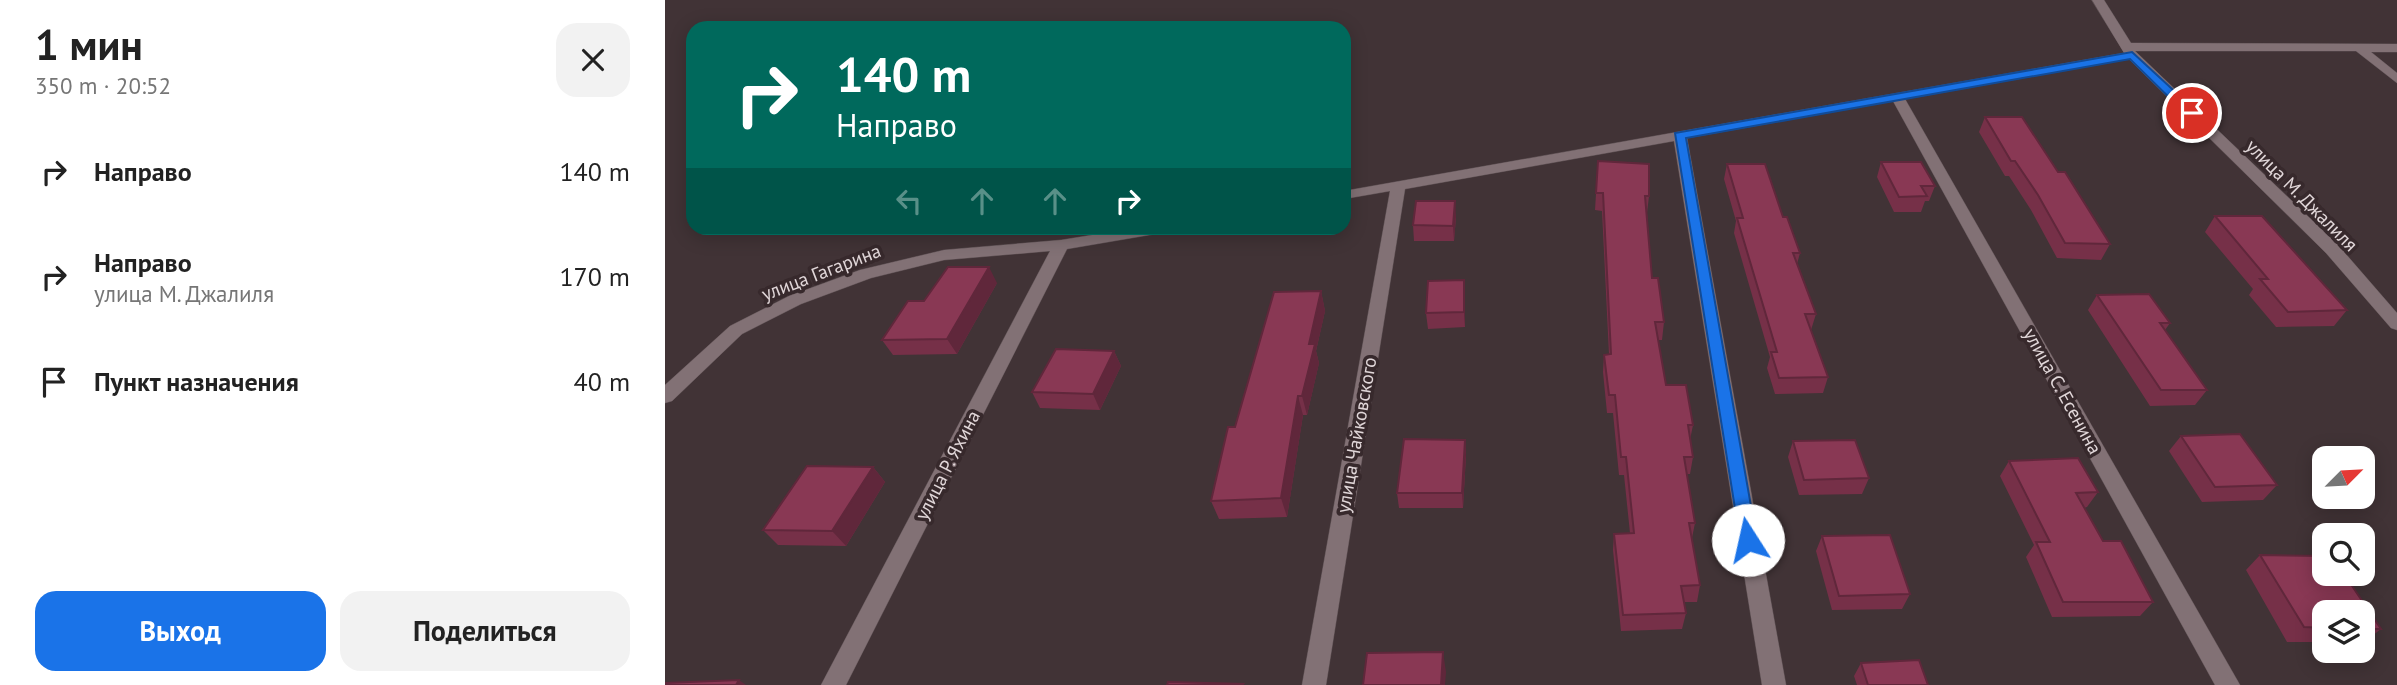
<!DOCTYPE html>
<html lang="ru">
<head>
<meta charset="utf-8">
<style>
	:root { --surface:#fff; --page:#f2f2f2; --text:#222; --muted:#767676; --accent:#1a73e8 }
	body { margin:0; font-family:"PT Sans",sans-serif; background:var(--page); color:var(--text); height:100vh; display:flex; flex-direction:column; font-size:26px; white-space:nowrap }
	* { box-sizing:border-box; margin:0 }
	p { font-size:23px; color:var(--muted) }
	.icon { flex:none; width:38px; height:38px; fill:none; stroke:currentColor; stroke-width:2; stroke-linecap:round; stroke-linejoin:round }
	.map { position:relative; flex:1; overflow:hidden }
	.side { display:flex; flex-direction:column; background:var(--surface); width:665px }
	.side>* { flex:none }
	.banner { position:absolute; left:21px; top:21px; width:665px; height:214px; border-radius:21px; box-shadow:0 4px 18px #0003; background:#00695c; color:#fff; overflow:hidden }
	.needle { width:46px; rotate:66deg }
	.tools { position:absolute; left:1647px; top:446px; display:grid; gap:14px }
	.tools a { display:grid; place-items:center; width:63px; height:63px; border-radius:14px; background:var(--surface); box-shadow:0 4px 18px #0003; font-size:35px }
	.pin { position:absolute; display:grid; place-items:center; width:60px; height:60px; color:#fff; margin:-30px; border:4px solid #fff; border-radius:50%; box-shadow:0 2px 7px #0007 }
	.me { position:absolute; width:77px; margin:-38px; rotate:350deg; stroke-linejoin:round; filter:drop-shadow(0 0 5px #0008) }
	.turn { display:flex; align-items:center; gap:24px; height:147px; padding:0 35px; font-size:32px }
	.turn .icon { width:91px; height:91px; stroke-width:2.5 }
	.turn b { display:block; font-size:49px; line-height:60px }
	.lanes { display:flex; align-items:center; height:66px; padding:0 35px; background:#0003; justify-content:center; gap:35px; direction:ltr }
	.lanes .off { opacity:.35 }
	.round { display:grid; place-items:center; flex:none; width:74px; height:74px; border-radius:21px; background:var(--page) }
	.headline { display:flex; align-items:center; justify-content:space-between; height:119px; padding:0 35px }
	h1 { font-size:42px; font-weight:600; line-height:52px }
	.button { display:flex; gap:14px; margin-top:auto; padding:14px 35px }
	.button a { flex:1; height:80px; border-radius:21px; background:var(--accent); color:#fff; font-size:28px; font-weight:600; line-height:80px; text-align:center }
	.button a+a { background:var(--page); color:var(--text) }
	ul { padding:0; list-style:none }
	li { display:flex; align-items:center; gap:21px; height:105px; padding:0 35px }
	li div { flex:1 }
	li b { display:block; font-size:26px }
	li em { font-style:normal }
	main { display:flex; flex:1; min-height:0 }
	.map>svg:first-child { display:block }
	.lines { fill:none; stroke-linecap:round; stroke-linejoin:round }
	.street-casing { stroke:#5c4f52; stroke-width:1 }
	.street { fill:#827175; fill-rule:evenodd }
	.wall { fill:#763048 }
	.shaded-wall { fill:#60273b }
	.building { fill:#893854; stroke:#60273b; stroke-width:2 }
	.route { fill:#1a73e8; stroke:#114b97; stroke-width:2 }
	.labels { text-anchor:middle; dominant-baseline:central; stroke-width:7; stroke-linejoin:round; paint-order:stroke }
	.street-label { font-size:19px; fill:#e1d7d9; stroke:#37292c }
</style>
</head>
<body>
<main>
<section class="side">
<div class="headline"><div><h1>1 мин</h1><p>350 m · 20:52</p></div><a class="round"><svg class="icon" aria-label="close" viewBox="0 0 24 24"><path d="M6 6l12 12M18 6L6 18"/></svg></a></div>
<ul>
<li><svg class="icon" aria-label="right" viewBox="0 0 24 24"><path d="M7 20v-9h11M14 6l5 5-5 5"/></svg><div><b>Направо</b></div><em>140 m</em></li>
<li><svg class="icon" aria-label="right" viewBox="0 0 24 24"><path d="M7 20v-9h11M14 6l5 5-5 5"/></svg><div><b>Направо</b><p>улица М. Джалиля</p></div><em>170 m</em></li>
<li><svg class="icon" aria-label="arrive" viewBox="0 0 24 24"><path d="M6 21V4h12l-3 4 3 4H6"/></svg><div><b>Пункт назначения</b></div><em>40 m</em></li>
</ul>
<div class="button"><a>Выход</a><a>Поделиться</a></div>
</section>
<div class="map">
<svg width="1732" height="685" viewBox="0 0 1732 685">
	<rect width="100%" height="100%" fill="#413336"/>
	<g class="lines">
		<defs>
			<g id="street">
				<path d="M 1427,0 L 1439,0 L 1466,43 L 1732,44 L 1732,52 L 1706,52 L 1732,73 L 1732,83 L 1691,51 L 1470,51 L 1673,245 L 1732,313 L 1732,330 L 1726,328 L 1661,253 L 1464,59 L 1240,99 L 1575,685 L 1550,685 L 1228,101 L 1022,138 L 1121,685 L 1097,685 L 1009,141 L 740,189 L 661,685 L 637,685 L 725,191 L 679,199 L 679,191 L 1459,53 Z"/>
				<path d="M 471,228 L 504,228 L 496,233 L 402,249 L 181,685 L 156,685 L 385,251 L 279,260 L 206,278 L 136,304 L 77,334 L 7,401 L 0,403 L 0,385 L 65,326 L 124,296 L 195,270 L 279,250 L 396,240 Z"/>
			</g>
		</defs>
		<use href="#street" class="street-casing"/>
		<use href="#street" class="street"/>
	</g>
	<g class="wall">
		<path d="M 1320,117 L 1393,172 L 1445,244 L 1436,260 L 1392,258 L 1366,210 L 1344,176 L 1340,176 L 1314,132 Z"/>
		<path d="M 933,161 L 984,196 L 982,213 L 987,278 L 999,322 L 997,340 L 993,340 L 1001,385 L 1028,425 L 1025,440 L 1028,457 L 1025,474 L 1022,474 L 1030,523 L 1027,538 L 1035,585 L 1032,602 L 1019,602 L 1021,613 L 1017,629 L 956,631 L 948,550 L 949,534 L 965,533 L 959,475 L 954,475 L 948,413 L 942,413 L 938,372 L 939,355 L 944,354 L 937,211 L 930,210 Z"/>
		<path d="M 1216,162 L 1270,186 L 1264,201 L 1260,201 L 1256,212 L 1229,212 L 1212,177 Z"/>
		<path d="M 1062,164 L 1118,217 L 1135,253 L 1132,264 L 1151,314 L 1146,330 L 1163,377 L 1158,393 L 1110,394 L 1102,368 L 1105,357 L 1069,233 L 1071,221 L 1059,179 Z"/>
		<path d="M 1550,216 L 1682,310 L 1669,326 L 1611,327 L 1584,295 L 1588,289 L 1540,232 Z"/>
		<path d="M 791,217 L 789,241 L 749,241 L 748,225 Z"/>
		<path d="M 799,280 L 800,327 L 763,329 L 761,313 Z"/>
		<path d="M 332,283 L 292,354 L 228,355 L 217,340 Z"/>
		<path d="M 656,291 L 660,311 L 651,351 L 654,363 L 642,415 L 638,415 L 622,517 L 554,519 L 546,501 L 570,427 Z"/>
		<path d="M 1432,295 L 1505,323 L 1500,330 L 1542,390 L 1530,405 L 1485,406 L 1423,310 Z"/>
		<path d="M 449,351 L 456,366 L 435,410 L 375,408 L 367,392 Z"/>
		<path d="M 1516,436 L 1612,485 L 1598,500 L 1537,502 L 1504,451 Z"/>
		<path d="M 800,440 L 801,455 L 798,508 L 734,508 L 732,493 Z"/>
		<path d="M 1128,441 L 1204,478 L 1197,494 L 1134,495 L 1123,457 Z"/>
		<path d="M 1344,461 L 1433,492 L 1422,507 L 1419,508 L 1438,541 L 1488,602 L 1475,616 L 1387,617 L 1361,557 L 1369,545 L 1335,476 Z"/>
		<path d="M 208,467 L 220,482 L 181,546 L 113,545 L 98,530 Z"/>
		<path d="M 1157,536 L 1245,594 L 1237,609 L 1167,610 L 1151,551 Z"/>
		<path d="M 1595,555 L 1659,556 L 1659,574 L 1679,574 L 1716,629 L 1698,643 L 1698,612 L 1659,612 L 1659,642 L 1622,642 L 1581,570 Z"/>
		<path d="M 1196,663 L 1263,685 L 1192,685 L 1189,676 Z"/>
	</g>
	<g class="shaded-wall">
		<path d="M 790,201 L 791,217 L 789,241 L 788,226 Z"/>
		<path d="M 324,267 L 332,283 L 292,354 L 282,339 Z"/>
		<path d="M 799,280 L 800,296 L 800,327 L 799,312 Z"/>
		<path d="M 656,291 L 660,311 L 651,351 L 654,363 L 642,415 L 637,396 L 644,344 Z"/>
		<path d="M 449,351 L 456,366 L 435,410 L 428,394 Z"/>
		<path d="M 633,396 L 638,415 L 622,517 L 616,498 Z"/>
		<path d="M 800,440 L 801,455 L 798,508 L 797,493 Z"/>
		<path d="M 208,467 L 220,482 L 181,546 L 167,531 Z"/>
		<path d="M 778,652 L 781,672 L 780,685 L 776,685 Z"/>
		<path d="M 74,680 L 81,685 L 71,685 Z"/>
	</g>
	<g class="building">
		<path d="M 1320,117 L 1357,117 L 1393,172 L 1400,172 L 1445,244 L 1400,243 L 1373,195 L 1350,161 L 1346,161 Z"/>
		<path d="M 933,161 L 984,164 L 984,196 L 980,196 L 987,278 L 993,278 L 999,322 L 990,322 L 1001,385 L 1021,385 L 1028,425 L 1023,425 L 1028,457 L 1019,457 L 1030,523 L 1024,523 L 1035,585 L 1016,586 L 1021,613 L 958,615 L 949,534 L 969,533 L 961,457 L 956,457 L 950,395 L 944,395 L 939,355 L 946,354 L 938,193 L 931,193 Z"/>
		<path d="M 1216,162 L 1256,162 L 1270,186 L 1256,186 L 1262,196 L 1234,197 Z"/>
		<path d="M 1062,164 L 1100,164 L 1118,217 L 1122,217 L 1135,253 L 1128,253 L 1151,314 L 1140,314 L 1163,377 L 1114,378 L 1106,352 L 1112,352 L 1072,218 L 1078,218 Z"/>
		<path d="M 751,201 L 790,201 L 788,226 L 748,225 Z"/>
		<path d="M 1550,216 L 1597,216 L 1682,310 L 1623,312 L 1595,279 L 1603,279 Z"/>
		<path d="M 283,267 L 324,267 L 282,339 L 217,340 L 243,301 L 259,301 Z"/>
		<path d="M 799,280 L 799,312 L 761,313 L 763,281 Z"/>
		<path d="M 656,291 L 644,344 L 650,344 L 637,396 L 633,396 L 616,498 L 546,501 L 563,427 L 570,427 L 609,292 Z"/>
		<path d="M 1484,294 L 1505,323 L 1495,323 L 1542,390 L 1496,390 L 1432,295 Z"/>
		<path d="M 391,349 L 449,351 L 428,394 L 367,392 Z"/>
		<path d="M 1575,434 L 1612,485 L 1550,487 L 1516,436 Z"/>
		<path d="M 739,439 L 800,440 L 797,493 L 732,493 Z"/>
		<path d="M 1190,440 L 1204,478 L 1139,480 L 1128,441 Z"/>
		<path d="M 1413,458 L 1433,492 L 1411,493 L 1438,541 L 1456,541 L 1488,602 L 1398,602 L 1371,542 L 1385,542 L 1344,461 Z"/>
		<path d="M 142,466 L 208,467 L 167,531 L 98,530 Z"/>
		<path d="M 1225,535 L 1245,594 L 1174,596 L 1157,536 Z"/>
		<path d="M 1595,555 L 1659,556 L 1659,574 L 1679,574 L 1716,629 L 1698,629 L 1698,612 L 1659,612 L 1659,628 L 1639,627 Z"/>
		<path d="M 778,652 L 776,685 L 698,685 L 702,653 Z"/>
		<path d="M 1254,660 L 1263,685 L 1203,685 L 1196,663 Z"/>
		<path d="M 74,680 L 71,685 L 0,685 L 0,683 Z"/>
		<path d="M 503,682 L 578,684 L 577,685 L 502,685 Z"/>
	</g>
	<path class="route" d="M 1467,52 L 1531,111 L 1531,116 L 1523,116 L 1465,59 L 1021,138 L 1092,540 L 1090,546 L 1076,546 L 1010,133 Z"/>
	<g class="labels">
		<g class="street-label">
			<text transform="translate(1637 195) rotate(45)">улица М. Джалиля</text>
			<text transform="translate(156 272) rotate(-21)">улица Гагарина</text>
			<text transform="translate(1398 391) rotate(61)">улица С. Есенина</text>
			<text transform="translate(691 435) rotate(-80)">улица Чайковского</text>
			<text transform="translate(282 465) rotate(-63)">улица Р. Яхина</text>
		</g>
	</g>
</svg>
<div class="tools">
<a><svg class="needle" viewBox="-14 -14 28 28"><path d="M0-13l5 13h-10z" fill="#e53935"/><path d="M0 13l5-13h-10z" fill="#767676"/></svg></a>
<a><svg class="icon" aria-label="search" viewBox="0 0 24 24"><circle cx="10" cy="10" r="6"/><path d="M15 15l6 6"/></svg></a>
<a><svg class="icon" aria-label="layers" viewBox="0 0 24 24"><path d="M12 4l9 5-9 5-9-5zM3 14l9 5 9-5"/></svg></a>
</div>
<div class="pin" style="left:1527px;top:113px;background:#d93025"><svg class="icon" aria-label="arrive" viewBox="0 0 24 24"><path d="M6 21V4h12l-3 4 3 4H6"/></svg></div>
<svg class="me" style="left:1083px;top:540px" viewBox="-20 -20 40 40"><circle r="19" fill="#fff"/><path d="M0-13L10 11 0 6-10 11z" fill="#1a73e8"/></svg>
<div class="banner">
<div class="turn"><svg class="icon" aria-label="right" viewBox="0 0 24 24"><path d="M7 20v-9h11M14 6l5 5-5 5"/></svg><div><b>140 m</b>Направо</div></div>
<div class="lanes"><svg class="icon off" aria-label="left" viewBox="0 0 24 24"><path d="M17 20v-9H6M10 6l-5 5 5 5"/></svg><svg class="icon off" aria-label="ahead" viewBox="0 0 24 24"><path d="M12 20V5M6 11l6-6 6 6"/></svg><svg class="icon off" aria-label="ahead" viewBox="0 0 24 24"><path d="M12 20V5M6 11l6-6 6 6"/></svg><svg class="icon" aria-label="right" viewBox="0 0 24 24"><path d="M7 20v-9h11M14 6l5 5-5 5"/></svg></div>
</div>
</div>
</main>
</body>
</html>
